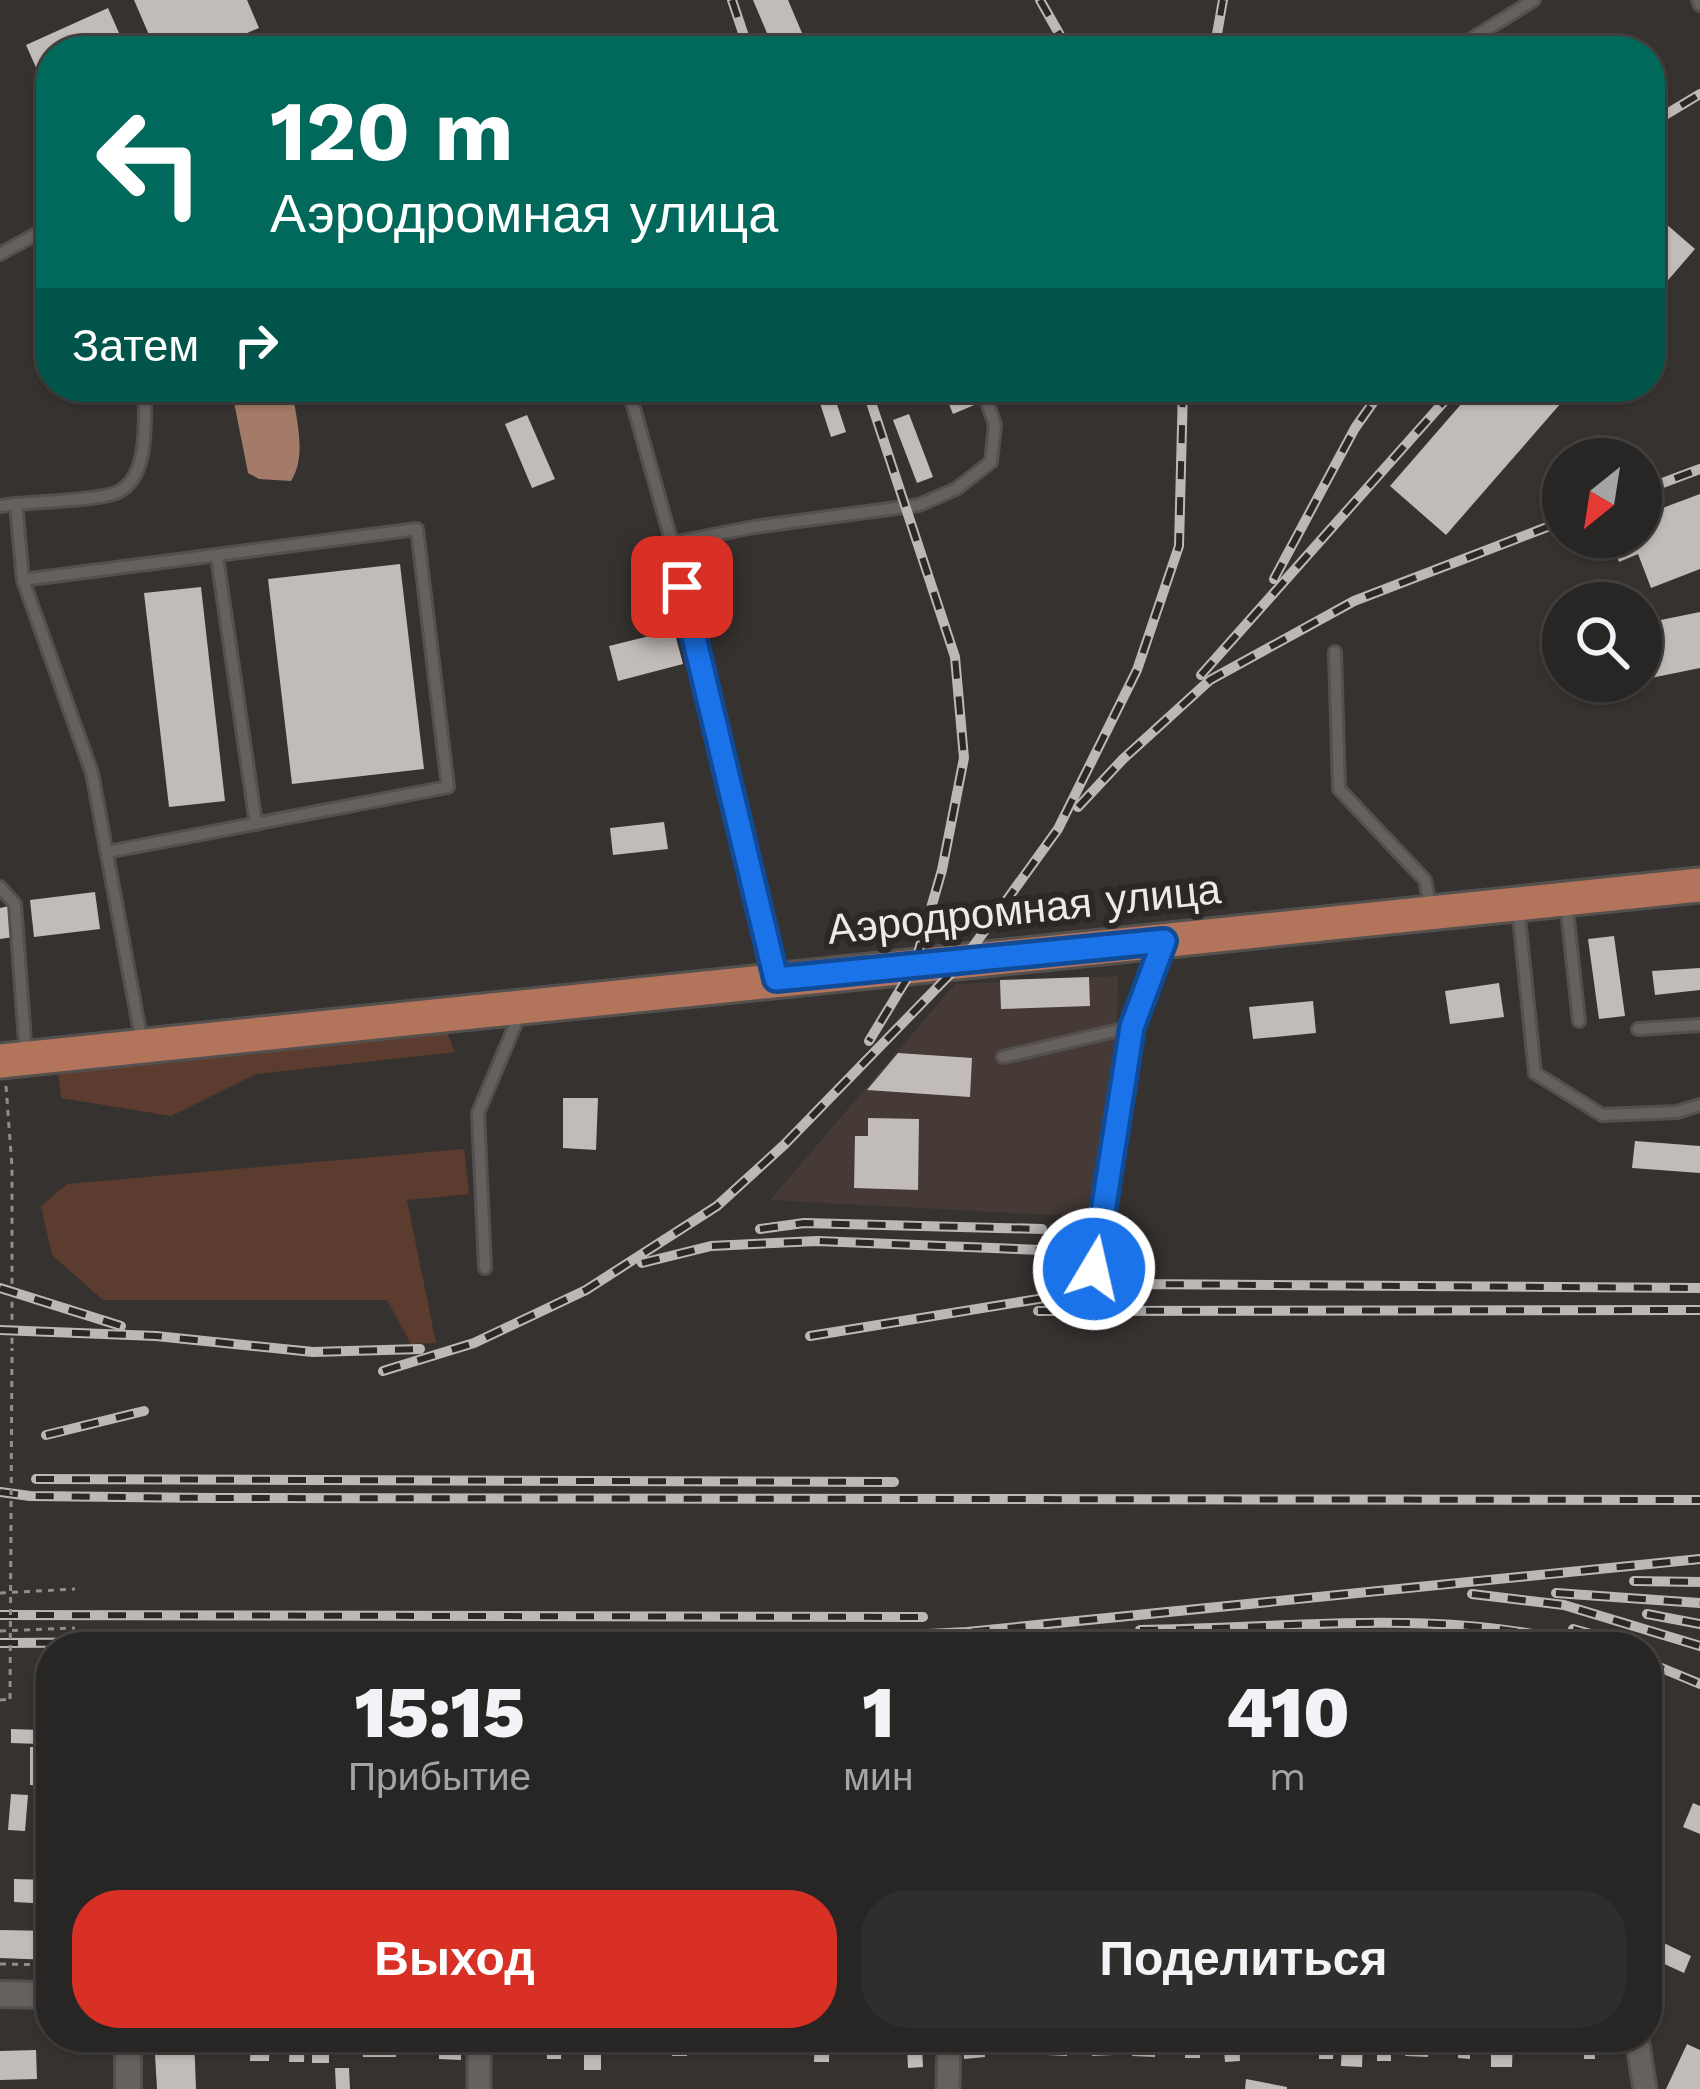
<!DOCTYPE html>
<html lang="ru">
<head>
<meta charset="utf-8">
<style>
	:root { --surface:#282624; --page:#302e2c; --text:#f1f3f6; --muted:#a5a5a6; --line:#444341; --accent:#d93025 }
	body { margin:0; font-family:"Work Sans",sans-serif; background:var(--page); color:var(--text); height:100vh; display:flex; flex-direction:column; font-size:45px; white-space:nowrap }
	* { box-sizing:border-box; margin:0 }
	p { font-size:39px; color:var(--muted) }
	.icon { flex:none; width:66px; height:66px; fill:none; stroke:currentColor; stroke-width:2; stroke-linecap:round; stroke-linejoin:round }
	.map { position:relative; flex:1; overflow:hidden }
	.sheet { position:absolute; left:36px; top:1632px; width:1626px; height:420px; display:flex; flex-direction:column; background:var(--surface); border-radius:48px; box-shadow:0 3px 9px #0004,0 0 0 3px var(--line) }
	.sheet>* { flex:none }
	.banner { position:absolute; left:36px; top:36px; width:1629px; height:366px; border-radius:48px; box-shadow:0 3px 9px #0004,0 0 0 3px var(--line); background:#00695c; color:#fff; overflow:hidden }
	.needle { width:78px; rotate:210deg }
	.controls { position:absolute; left:1542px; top:438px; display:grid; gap:24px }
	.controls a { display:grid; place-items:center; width:120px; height:120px; border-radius:50%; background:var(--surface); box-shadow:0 3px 9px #0004,0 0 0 3px var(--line); font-size:60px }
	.pin { position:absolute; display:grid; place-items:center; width:102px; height:102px; color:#fff; margin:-51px; border-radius:24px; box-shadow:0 6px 18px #0006 }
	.me { position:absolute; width:132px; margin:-66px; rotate:9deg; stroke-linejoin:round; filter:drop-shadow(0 0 9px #0008) }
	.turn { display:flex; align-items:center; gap:42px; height:252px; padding:0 36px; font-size:54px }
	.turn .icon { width:156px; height:156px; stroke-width:2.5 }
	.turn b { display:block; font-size:84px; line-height:102px }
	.then { display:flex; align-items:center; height:114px; padding:0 36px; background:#0003; gap:24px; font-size:45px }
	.eta { display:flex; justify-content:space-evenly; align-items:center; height:204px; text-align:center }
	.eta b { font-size:72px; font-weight:800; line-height:84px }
	.button { display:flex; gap:24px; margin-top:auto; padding:24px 36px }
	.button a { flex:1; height:138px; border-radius:48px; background:var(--accent); color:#fff; font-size:48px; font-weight:800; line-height:138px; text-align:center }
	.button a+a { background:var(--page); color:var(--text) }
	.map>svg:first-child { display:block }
	.built { fill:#453a36 }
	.green { fill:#5c3c2e }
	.water { fill:#a47a68 }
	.building { fill:#c1bcba }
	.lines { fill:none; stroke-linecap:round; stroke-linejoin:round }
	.service-casing { stroke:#54504e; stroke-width:16 }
	.minor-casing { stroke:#54504e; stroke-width:27 }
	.tertiary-casing { stroke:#54504e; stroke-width:30 }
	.primary-casing { stroke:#54504e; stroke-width:39 }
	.path { stroke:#918d8c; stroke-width:3; stroke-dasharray:6 6; stroke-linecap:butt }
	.service { stroke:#66615f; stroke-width:10 }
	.minor { stroke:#66615f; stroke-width:21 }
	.tertiary { stroke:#66615f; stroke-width:24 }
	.primary { stroke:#b2755c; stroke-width:33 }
	.rail-casing { stroke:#bbb8b6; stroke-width:10 }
	.rail { stroke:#2c2826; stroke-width:6; stroke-dasharray:18; stroke-linecap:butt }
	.path-bridge { stroke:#918d8c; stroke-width:3; stroke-dasharray:6 6; stroke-linecap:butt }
	.route-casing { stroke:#114b97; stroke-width:30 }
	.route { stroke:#1a73e8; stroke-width:21 }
	.labels { text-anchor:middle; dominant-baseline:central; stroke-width:12; stroke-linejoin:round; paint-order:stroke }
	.street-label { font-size:42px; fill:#edeae9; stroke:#2c2826 }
</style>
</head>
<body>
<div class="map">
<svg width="1700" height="2089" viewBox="0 0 1700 2089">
	<rect width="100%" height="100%" fill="#363230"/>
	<path class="built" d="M 1118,976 L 1117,1031 L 1091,1217 L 770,1200 L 955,984 Z"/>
	<g class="green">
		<path d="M 446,1030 L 455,1052 L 256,1074 L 171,1116 L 61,1098 L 58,1072 Z"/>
		<path d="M 464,1149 L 469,1194 L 407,1200 L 436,1343 L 411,1344 L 387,1300 L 103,1300 L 52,1255 L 41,1206 L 67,1184 Z"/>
	</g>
	<path class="water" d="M 231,387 L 292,387 C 295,416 308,455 291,481 L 259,479 L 248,473 Z"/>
	<g class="building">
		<path d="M 134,0 L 247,0 L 259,28 L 204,51 L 156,51 Z"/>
		<path d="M 753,0 L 788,0 L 802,33 L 772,45 Z"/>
		<path d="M 108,8 L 127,51 L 51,51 L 51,101 L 26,45 Z"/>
		<path d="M 1650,210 L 1695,249 L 1650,301 Z"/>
		<path d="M 942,387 L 972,387 L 979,403 L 953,414 Z"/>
		<path d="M 1476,387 L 1575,387 L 1446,535 L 1390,486 Z"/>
		<path d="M 832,389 L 846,432 L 831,437 L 817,394 Z"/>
		<path d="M 909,414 L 933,477 L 917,483 L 893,420 Z"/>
		<path d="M 527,415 L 555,479 L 532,488 L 505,424 Z"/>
		<path d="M 1700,494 L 1700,569 L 1651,588 L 1638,554 L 1619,562 L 1609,537 L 1641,537 L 1641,516 Z"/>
		<path d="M 400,564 L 424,769 L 292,784 L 268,579 Z"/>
		<path d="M 201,587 L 225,801 L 169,807 L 144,593 Z"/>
		<path d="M 1700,612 L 1700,668 L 1641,680 L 1641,624 Z"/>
		<path d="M 674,630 L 683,664 L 618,681 L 609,646 Z"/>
		<path d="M 664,822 L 668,849 L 613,855 L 610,828 Z"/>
		<path d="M 95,892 L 100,929 L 34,937 L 30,900 Z"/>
		<path d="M 9,906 L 13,937 L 0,939 L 0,908 Z"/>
		<path d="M 1614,936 L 1625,1016 L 1599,1019 L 1588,939 Z"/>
		<path d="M 1700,968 L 1700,990 L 1655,995 L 1652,971 Z"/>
		<path d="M 1089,977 L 1090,1006 L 1001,1009 L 1000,980 Z"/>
		<path d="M 1499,983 L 1504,1017 L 1450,1024 L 1445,991 Z"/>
		<path d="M 1313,1001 L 1316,1033 L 1253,1039 L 1249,1007 Z"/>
		<path d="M 898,1053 L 972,1058 L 970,1097 L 867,1090 Z"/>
		<path d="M 563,1098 L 598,1098 L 596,1150 L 563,1148 Z"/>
		<path d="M 868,1118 L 919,1119 L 918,1190 L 854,1188 L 855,1136 L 868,1136 Z"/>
		<path d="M 1635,1141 L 1700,1146 L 1700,1173 L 1632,1168 Z"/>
		<path d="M 11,1729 L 41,1730 L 40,1744 L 11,1743 Z"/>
		<path d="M 30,1747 L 51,1747 L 51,1786 L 30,1785 Z"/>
		<path d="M 11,1794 L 28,1795 L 25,1831 L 8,1830 Z"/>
		<path d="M 1693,1803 L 1700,1806 L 1700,1834 L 1683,1827 Z"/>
		<path d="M 14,1879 L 51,1880 L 51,1904 L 14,1902 Z"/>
		<path d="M 0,1930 L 51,1931 L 51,1960 L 0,1958 Z"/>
		<path d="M 1647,1935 L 1691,1956 L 1684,1973 L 1647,1956 Z"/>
		<path d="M 154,2037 L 194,2037 L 196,2089 L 157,2089 Z"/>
		<path d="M 251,2037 L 270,2037 L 269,2061 L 250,2061 Z"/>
		<path d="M 290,2037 L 305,2037 L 304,2062 L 289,2062 Z"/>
		<rect x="363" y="2037" width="33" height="20"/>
		<path d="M 439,2037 L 461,2037 L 461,2060 L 439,2059 Z"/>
		<path d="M 547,2037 L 562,2037 L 561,2059 L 547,2059 Z"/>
		<rect x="584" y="2037" width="17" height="33"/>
		<path d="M 673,2037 L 688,2038 L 687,2056 L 672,2056 Z"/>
		<path d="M 784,2037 L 804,2037 L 803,2054 L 783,2052 Z"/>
		<path d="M 815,2037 L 829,2037 L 829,2062 L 814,2062 Z"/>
		<path d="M 963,2037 L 984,2037 L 985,2057 L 964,2059 Z"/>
		<path d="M 1047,2037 L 1068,2037 L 1067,2056 L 1046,2055 Z"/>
		<path d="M 1091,2037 L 1113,2037 L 1113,2055 L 1092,2056 Z"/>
		<path d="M 1133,2037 L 1156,2037 L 1155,2057 L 1132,2056 Z"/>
		<rect x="1185" y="2037" width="15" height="21"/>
		<path d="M 1223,2037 L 1239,2037 L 1240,2061 L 1225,2062 Z"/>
		<path d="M 1283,2037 L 1300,2037 L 1299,2055 L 1282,2053 Z"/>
		<path d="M 1319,2037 L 1334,2037 L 1333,2059 L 1319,2059 Z"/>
		<path d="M 1406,2037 L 1429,2037 L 1428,2057 L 1405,2056 Z"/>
		<path d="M 1458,2037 L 1470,2037 L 1470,2059 L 1458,2058 Z"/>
		<path d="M 1491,2037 L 1513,2037 L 1512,2067 L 1491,2067 Z"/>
		<path d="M 1544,2037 L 1563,2037 L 1565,2054 L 1545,2055 Z"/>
		<rect x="1584" y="2037" width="11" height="22"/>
		<rect x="312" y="2038" width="17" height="25"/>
		<path d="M 1342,2039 L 1363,2040 L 1362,2067 L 1341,2066 Z"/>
		<rect x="1377" y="2040" width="14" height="21"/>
		<path d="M 1687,2044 L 1700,2050 L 1700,2089 L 1666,2089 Z"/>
		<path d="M 922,2047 L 923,2067 L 908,2068 L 907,2048 Z"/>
		<path d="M 36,2050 L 37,2079 L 0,2080 L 0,2051 Z"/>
		<path d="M 335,2068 L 349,2068 L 350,2089 L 336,2089 Z"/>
		<path d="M 1246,2079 L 1287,2087 L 1287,2089 L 1245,2089 Z"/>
	</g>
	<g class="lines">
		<defs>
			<g id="service">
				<path d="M 1698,0 L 1700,5"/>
				<path d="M 1452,51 L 1534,0"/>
				<path d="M 0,254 L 51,226"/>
				<path d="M 628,387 L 672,543 L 776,975"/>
				<path d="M 16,504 C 37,502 103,500 118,492 C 151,476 144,417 145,387"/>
				<path d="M 0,506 L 16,504 L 23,580 L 92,773 L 142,1043"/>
				<path d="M 672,543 L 754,527 L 919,505 L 956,489 L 991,462 L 995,425 L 982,387"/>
				<path d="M 217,557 L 256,824"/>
				<path d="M 23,580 L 417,529 L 448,787 L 107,852"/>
				<path d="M 1335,652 L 1339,789 L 1425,880 L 1430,907"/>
				<path d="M 0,887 L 15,904 L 26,1055"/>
				<path d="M 1566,901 L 1579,1021"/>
				<path d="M 1518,907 L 1535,1073 L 1602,1115 L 1677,1112 L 1700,1105"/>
				<path d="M 1638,1029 L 1700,1025"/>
				<path d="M 1003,1057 L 1132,1027 L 1163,944"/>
				<path d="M 485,1268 L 478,1113 L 519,1016"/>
				<path d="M 1094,1269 L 1132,1027"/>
				<path d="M 1647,1722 L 1651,1683"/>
			</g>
			<g id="minor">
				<path d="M 479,2037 L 479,2089"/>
				<path d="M 1628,2037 L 1638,2045 L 1645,2089"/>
				<path d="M 948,2089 L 949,2037"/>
			</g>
			<g id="tertiary">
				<path d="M 0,1994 L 51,1995"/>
				<path d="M 128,2037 L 128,2089"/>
			</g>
			<path id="primary" d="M 0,1061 L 1700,885"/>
		</defs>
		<use href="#service" class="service-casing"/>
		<use href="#minor" class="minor-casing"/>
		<use href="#tertiary" class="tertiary-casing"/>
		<use href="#primary" class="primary-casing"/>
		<g class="path">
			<path d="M 6,1086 L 12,1167 L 12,1348"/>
			<path d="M 0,1593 L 75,1589"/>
			<path d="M 0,1631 L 75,1628"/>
			<path d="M 0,1700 L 10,1699"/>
			<path d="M 0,1964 L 51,1965"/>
		</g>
		<use href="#service" class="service"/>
		<use href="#minor" class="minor"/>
		<use href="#tertiary" class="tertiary"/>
		<use href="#primary" class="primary"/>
		<defs>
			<g id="rail">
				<path d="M 732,0 L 749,51"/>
				<path d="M 1040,0 L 1069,51"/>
				<path d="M 1214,51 L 1223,0"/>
				<path d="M 1650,124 L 1700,94"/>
				<path d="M 866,387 L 955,657 L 964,758 L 942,870 L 914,967 L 869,1041"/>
				<path d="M 1641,491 L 1700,469"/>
				<path d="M 1274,579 L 1355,428 L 1384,387"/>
				<path d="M 1201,675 L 1457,387"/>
				<path d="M 1078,807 L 1123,759 L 1210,680 L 1354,601 L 1563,521"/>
				<path d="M 760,1229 L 804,1223 L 1042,1229"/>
				<path d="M 642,1263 L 711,1246 L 817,1241 L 1041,1250"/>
				<path d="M 0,1288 L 121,1326"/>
				<path d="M 1038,1311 L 1700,1310"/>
				<path d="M 0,1330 L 156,1336 L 313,1352 L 420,1349"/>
				<path d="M 810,1336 L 1131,1284 L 1700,1288"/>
				<path d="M 383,1371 L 474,1343 L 586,1290 L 717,1206 L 784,1145 L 962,962 L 1058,829 L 1137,670 L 1179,546 L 1183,387"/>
				<path d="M 46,1435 L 144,1411"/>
				<path d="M 36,1479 L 894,1482"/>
				<path d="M 0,1492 L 30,1496 L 211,1498 L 1700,1500"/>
				<path d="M 1634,1581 L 1700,1582"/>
				<path d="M 1556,1593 L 1700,1603"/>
				<path d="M 1472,1594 L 1564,1605 L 1700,1646"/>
				<path d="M 1647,1614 L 1700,1624"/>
				<path d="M 0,1615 L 923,1617"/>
				<path d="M 1573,1629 L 1638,1647"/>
				<path d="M 1140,1630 C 1292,1629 1444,1606 1592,1647"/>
				<path d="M 0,1643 L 850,1638 L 967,1632 L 1700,1559"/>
				<path d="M 1647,1662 L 1700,1684"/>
			</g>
		</defs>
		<use href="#rail" class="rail-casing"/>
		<use href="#rail" class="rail"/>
		<path class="path-bridge" d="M 10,1699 L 12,1348"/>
	</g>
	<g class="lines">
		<defs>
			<path id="route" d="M 682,587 L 776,979 L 1164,941 L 1132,1027 L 1094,1269"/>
		</defs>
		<use href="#route" class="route-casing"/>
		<use href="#route" class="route"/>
	</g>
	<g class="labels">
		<g class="street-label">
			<text transform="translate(1024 909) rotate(-6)">Аэродромная улица</text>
		</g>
	</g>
</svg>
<div class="controls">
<a><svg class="needle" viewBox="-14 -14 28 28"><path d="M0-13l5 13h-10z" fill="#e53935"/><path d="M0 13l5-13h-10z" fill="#a5a5a6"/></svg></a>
<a><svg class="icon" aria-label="search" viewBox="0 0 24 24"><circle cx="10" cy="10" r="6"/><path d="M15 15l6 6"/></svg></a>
</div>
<div class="pin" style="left:682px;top:587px;background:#d93025"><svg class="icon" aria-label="arrive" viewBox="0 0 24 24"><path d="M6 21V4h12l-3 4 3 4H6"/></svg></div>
<svg class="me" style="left:1094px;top:1269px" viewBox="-20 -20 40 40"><circle r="17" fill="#1a73e8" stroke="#fff" stroke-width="3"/><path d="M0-11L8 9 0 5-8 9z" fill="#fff"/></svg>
<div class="banner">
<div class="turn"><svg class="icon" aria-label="left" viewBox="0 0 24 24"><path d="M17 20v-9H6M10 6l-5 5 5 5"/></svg><div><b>120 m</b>Аэродромная улица</div></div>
<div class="then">Затем<svg class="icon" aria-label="right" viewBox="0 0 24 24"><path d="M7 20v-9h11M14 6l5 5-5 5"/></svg></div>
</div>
<section class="sheet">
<div class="eta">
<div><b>15:15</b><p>Прибытие</p></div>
<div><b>1</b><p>мин</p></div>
<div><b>410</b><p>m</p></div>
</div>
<div class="button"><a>Выход</a><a>Поделиться</a></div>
</section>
</div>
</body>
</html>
